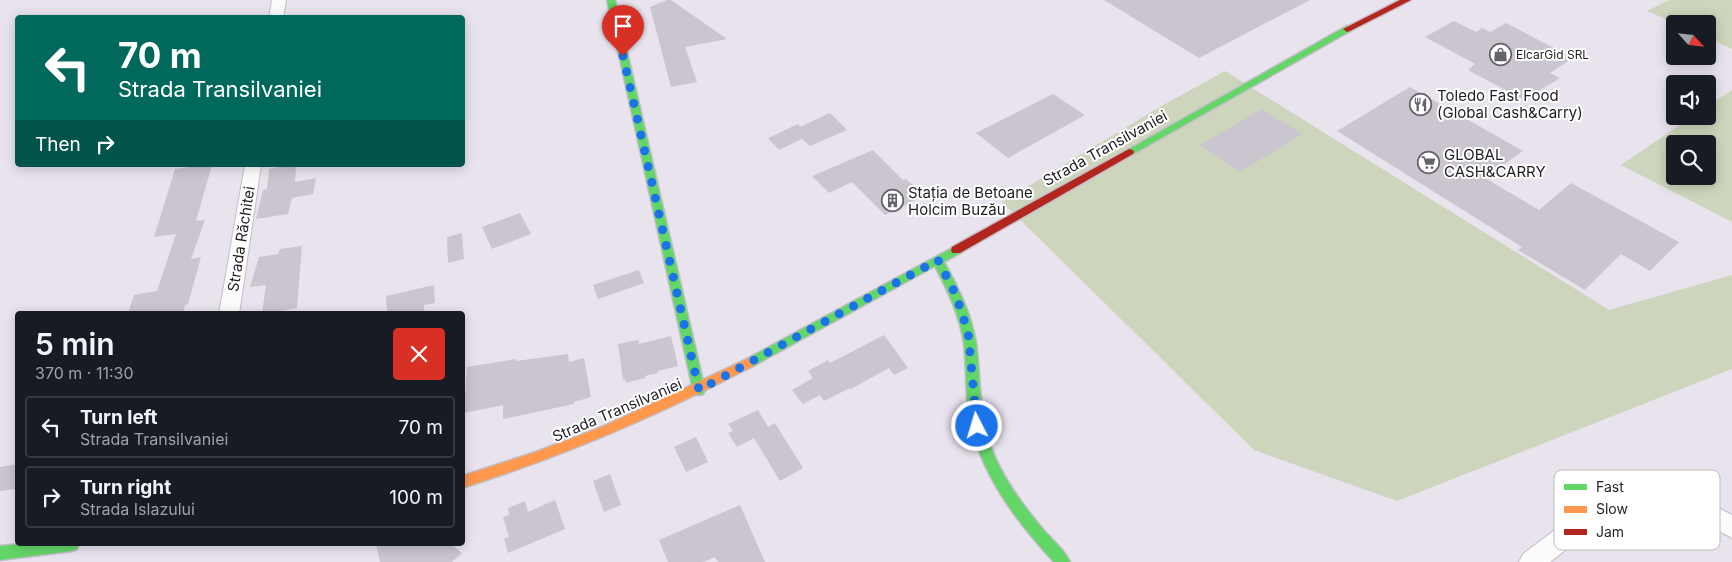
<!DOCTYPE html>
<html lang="en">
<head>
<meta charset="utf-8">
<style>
	:root { --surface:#171b24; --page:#20242c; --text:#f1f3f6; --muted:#9ea1a6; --line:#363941 }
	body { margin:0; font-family:Inter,sans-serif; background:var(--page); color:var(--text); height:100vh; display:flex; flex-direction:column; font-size:19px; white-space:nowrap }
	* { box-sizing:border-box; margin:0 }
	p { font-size:16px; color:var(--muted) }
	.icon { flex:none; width:28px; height:28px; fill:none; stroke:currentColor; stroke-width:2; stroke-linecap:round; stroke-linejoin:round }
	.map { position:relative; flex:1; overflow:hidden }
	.drawer { position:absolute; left:15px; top:311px; width:450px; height:235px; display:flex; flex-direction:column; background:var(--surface); border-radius:5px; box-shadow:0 2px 12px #0003 }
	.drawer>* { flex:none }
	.banner { position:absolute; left:15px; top:15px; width:450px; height:152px; border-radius:5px; box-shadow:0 2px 12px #0003; background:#00695c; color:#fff; overflow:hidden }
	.needle { width:32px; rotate:117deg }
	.fabs { position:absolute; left:1666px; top:15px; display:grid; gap:10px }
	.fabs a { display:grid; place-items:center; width:50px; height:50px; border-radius:5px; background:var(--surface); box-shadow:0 2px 12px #0003; font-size:25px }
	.pin { position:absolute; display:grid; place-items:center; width:42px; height:42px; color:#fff; margin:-51px -21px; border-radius:50% 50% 50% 0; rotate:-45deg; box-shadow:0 0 5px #0007 }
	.pin .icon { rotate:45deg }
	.me { position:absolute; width:55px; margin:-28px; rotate:355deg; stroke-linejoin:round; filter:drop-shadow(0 0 4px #0008) }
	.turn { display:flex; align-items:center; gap:18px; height:105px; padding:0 20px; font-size:22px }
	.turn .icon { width:65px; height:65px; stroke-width:2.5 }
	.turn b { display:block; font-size:35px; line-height:42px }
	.then { display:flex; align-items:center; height:48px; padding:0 20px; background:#0003; gap:10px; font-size:19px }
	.round { display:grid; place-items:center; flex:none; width:52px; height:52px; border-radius:5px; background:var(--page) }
	.summary { display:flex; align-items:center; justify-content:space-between; height:85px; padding:0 20px }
	h1 { font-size:30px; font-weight:600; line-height:38px }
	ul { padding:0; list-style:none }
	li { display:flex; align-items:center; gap:15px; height:62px; margin:0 10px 8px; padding:0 10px; border:2px solid var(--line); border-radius:5px }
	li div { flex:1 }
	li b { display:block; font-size:19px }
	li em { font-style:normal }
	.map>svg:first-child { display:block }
	.green { fill:#cdd5bc; fill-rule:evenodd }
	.building { fill:#cac5ce }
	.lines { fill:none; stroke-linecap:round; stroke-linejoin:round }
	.street-casing { stroke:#c2bec6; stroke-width:2 }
	.fast-casing { stroke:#c2bec6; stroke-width:3 }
	.slow-casing { stroke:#c2bec6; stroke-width:3 }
	.jam-casing { stroke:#c2bec6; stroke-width:3 }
	.street { fill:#fcfbfc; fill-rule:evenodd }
	.fast { fill:#63d668; fill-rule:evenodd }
	.slow { fill:#ff974d; fill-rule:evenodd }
	.jam { fill:#b3261e; fill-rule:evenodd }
	.route { stroke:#1a73e8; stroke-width:9; stroke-dasharray:0 16.2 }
	.labels { text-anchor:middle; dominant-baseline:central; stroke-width:4; stroke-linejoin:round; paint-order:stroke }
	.far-poi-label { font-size:12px; fill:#201d24; stroke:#fff; text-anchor:start }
	.poi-label { font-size:15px; fill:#201d24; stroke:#fff; text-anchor:start }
	.street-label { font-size:15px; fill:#201d24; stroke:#fff }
	.key { fill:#fff; stroke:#bcbbbd; stroke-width:1 }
	.key-label { font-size:14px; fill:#201d24 }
</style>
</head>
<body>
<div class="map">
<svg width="1732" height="562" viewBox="0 0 1732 562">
	<rect width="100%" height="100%" fill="#e9e3ee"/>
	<g class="green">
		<path d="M 1669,0 L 1732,0 L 1732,49 L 1708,38 L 1708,24 L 1676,24 L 1647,11 Z"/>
		<path d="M 1225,71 L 1609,310 L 1732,275 L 1732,369 L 1397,501 L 1254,450 L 1002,202 L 1158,108 Z"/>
		<path d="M 1732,90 L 1732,222 L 1621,165 L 1693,116 L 1708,116 L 1708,106 ZM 1675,144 L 1708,144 L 1708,176 L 1675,176 Z"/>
	</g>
	<g class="building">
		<path d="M 667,0 L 671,0 L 727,39 L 685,47 L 697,82 L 671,87 L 650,7 Z"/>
		<path d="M 1104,0 L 1310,0 L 1199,58 Z"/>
		<path d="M 1454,21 L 1476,32 L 1482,28 L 1490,32 L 1506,23 L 1573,58 L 1550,73 L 1560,78 L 1524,100 L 1468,70 L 1475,64 L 1425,37 Z"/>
		<path d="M 1410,87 L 1523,151 L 1485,178 L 1539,210 L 1571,183 L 1679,242 L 1650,271 L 1621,254 L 1585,290 L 1518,250 L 1522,247 L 1337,131 Z"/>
		<path d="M 1053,94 L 1085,115 L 1008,158 L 976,133 Z"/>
		<path d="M 1262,109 L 1302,134 L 1240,172 L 1200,145 Z"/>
		<path d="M 830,113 L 847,130 L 810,146 L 802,139 L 779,150 L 768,138 L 798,124 L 800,127 Z"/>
		<path d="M 873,150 L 903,180 L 906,179 L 924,196 L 885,215 L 852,182 L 829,193 L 812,176 Z"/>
		<path d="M 204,165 L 212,165 L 196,221 L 205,220 L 191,259 L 201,257 L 188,304 L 185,305 L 183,314 L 128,314 L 134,295 L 157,291 L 176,234 L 154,237 L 175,169 Z"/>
		<path d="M 279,165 L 296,165 L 295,182 L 316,178 L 313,194 L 292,198 L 288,214 L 256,219 L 263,190 L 267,189 L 269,169 L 279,167 Z"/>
		<path d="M 520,213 L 531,234 L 492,249 L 482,227 Z"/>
		<path d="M 462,233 L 464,259 L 448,263 L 447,237 Z"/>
		<path d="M 302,246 L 297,308 L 262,314 L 266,285 L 250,287 L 259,257 L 278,254 L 280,249 Z"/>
		<path d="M 639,270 L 644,283 L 598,299 L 593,285 Z"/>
		<path d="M 434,285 L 435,303 L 424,305 L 424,311 L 415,314 L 387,314 L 386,296 Z"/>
		<path d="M 884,335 L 908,368 L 894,375 L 889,368 L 851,389 L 850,388 L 824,401 L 820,395 L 803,404 L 792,390 L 813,378 L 808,371 L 828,360 L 830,363 Z"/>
		<path d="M 671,336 L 678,366 L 658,371 L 658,373 L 645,376 L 645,378 L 626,383 L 625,379 L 623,380 L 618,344 L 638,340 L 639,344 Z"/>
		<path d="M 568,354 L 569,362 L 584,358 L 591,397 L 574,402 L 574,404 L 503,419 L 503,405 L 464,413 L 467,367 L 516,359 L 516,361 Z"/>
		<path d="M 758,410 L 768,427 L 775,423 L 803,468 L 780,481 L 754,438 L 737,447 L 728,433 L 733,431 L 728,424 Z"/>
		<path d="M 696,437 L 708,462 L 686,472 L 674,447 Z"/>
		<path d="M 18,464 L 18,483 L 15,489 L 0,491 L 0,467 Z"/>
		<path d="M 610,474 L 621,505 L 604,512 L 593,481 Z"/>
		<path d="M 555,500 L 565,529 L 508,553 L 504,539 L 509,537 L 503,517 L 509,515 L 508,508 L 525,501 L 528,512 Z"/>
		<path d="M 740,505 L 765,562 L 718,562 L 715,557 L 703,562 L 668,562 L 659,540 Z"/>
		<path d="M 376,544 L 451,544 L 462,553 L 452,562 L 380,562 Z"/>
	</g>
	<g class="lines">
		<defs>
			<g id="street">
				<path d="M 272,0 L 286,0 L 283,18 L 269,18 Z"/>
				<path d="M 245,165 L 261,165 L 239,314 L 219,314 Z"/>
				<path d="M 1651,473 L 1732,515 L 1732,538 L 1649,493 L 1637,494 L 1550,562 L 1519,562 L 1523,554 L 1625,477 L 1633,474 Z"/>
			</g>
			<g id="fast">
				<path d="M 607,0 L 615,0 L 705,390 L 703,394 L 699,395 L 695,394 L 693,390 Z"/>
				<path d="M 1347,26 L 1351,29 L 1350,31 L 1133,154 L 1125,154 L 1124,152 Z"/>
				<path d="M 956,246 L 960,247 L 961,250 L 960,253 L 944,262 C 958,287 971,313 976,343 C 981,378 978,413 991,447 C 1002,477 1021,503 1041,527 C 1050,538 1064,549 1070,562 L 1054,562 C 1017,522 981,475 970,420 C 965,395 967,369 964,344 C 960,316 948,291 935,266 L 753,366 L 749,368 L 745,366 L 743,363 L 745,360 Z"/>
				<path d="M 21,544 L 79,544 L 77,549 L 72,551 L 0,560 L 0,546 Z"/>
			</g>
			<path id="slow" d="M 749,358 L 753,360 L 755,363 L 753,366 C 659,415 564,456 462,488 L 462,476 L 536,452 L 604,426 Z"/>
			<g id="jam">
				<path d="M 1400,0 L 1411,0 L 1350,31 L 1347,32 L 1343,29 Z"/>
				<path d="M 1129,149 L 1133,150 L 1134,152 L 1133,154 L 960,253 L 952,253 L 951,250 L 952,247 Z"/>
			</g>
		</defs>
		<use href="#street" class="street-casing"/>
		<use href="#fast" class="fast-casing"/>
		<use href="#slow" class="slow-casing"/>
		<use href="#jam" class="jam-casing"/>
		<use href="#street" class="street"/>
		<use href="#fast" class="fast"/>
		<use href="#slow" class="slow"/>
		<use href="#jam" class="jam"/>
	</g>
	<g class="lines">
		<path class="route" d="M 623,56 L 699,390 L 938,260 L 956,295 L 968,332 L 977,426"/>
	</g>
	<defs>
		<symbol id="shop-ring" viewBox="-11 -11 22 22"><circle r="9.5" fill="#fff" stroke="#66626b" stroke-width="1.5"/><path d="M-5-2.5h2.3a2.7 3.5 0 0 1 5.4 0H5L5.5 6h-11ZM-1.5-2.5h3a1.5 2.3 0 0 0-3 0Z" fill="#66626b"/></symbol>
		<symbol id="restaurant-ring" viewBox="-11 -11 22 22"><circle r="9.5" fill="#fff" stroke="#66626b" stroke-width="1.5"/><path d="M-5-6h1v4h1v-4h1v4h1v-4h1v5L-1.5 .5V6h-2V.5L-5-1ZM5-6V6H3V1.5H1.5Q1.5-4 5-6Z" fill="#66626b"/></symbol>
		<symbol id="supermarket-ring" viewBox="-11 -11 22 22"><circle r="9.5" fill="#fff" stroke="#66626b" stroke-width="1.5"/><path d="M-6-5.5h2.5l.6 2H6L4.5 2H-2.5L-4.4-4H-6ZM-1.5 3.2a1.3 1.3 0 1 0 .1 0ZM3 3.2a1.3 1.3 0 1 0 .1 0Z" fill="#66626b"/></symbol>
		<symbol id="building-ring" viewBox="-11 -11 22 22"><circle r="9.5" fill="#fff" stroke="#66626b" stroke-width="1.5"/><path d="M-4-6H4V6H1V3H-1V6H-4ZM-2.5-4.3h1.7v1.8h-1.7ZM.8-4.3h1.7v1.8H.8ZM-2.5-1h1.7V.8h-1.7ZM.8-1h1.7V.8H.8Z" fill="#66626b"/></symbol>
	</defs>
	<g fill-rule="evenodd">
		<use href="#shop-ring" x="1488" y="42" width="25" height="25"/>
		<use href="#restaurant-ring" x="1408" y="92" width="25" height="25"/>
		<use href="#supermarket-ring" x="1416" y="150" width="25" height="25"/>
		<use href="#building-ring" x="880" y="188" width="25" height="25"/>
	</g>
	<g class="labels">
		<g class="far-poi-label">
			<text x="1516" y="54">ElcarGid SRL</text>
		</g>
		<g class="poi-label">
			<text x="1437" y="95">Toledo Fast Food<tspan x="1437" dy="17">(Global Cash&amp;Carry)</tspan></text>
			<text x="1444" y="154">GLOBAL<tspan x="1444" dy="17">CASH&amp;CARRY</tspan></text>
			<text x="908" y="192">Stația de Betoane<tspan x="908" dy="17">Holcim Buzău</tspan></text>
		</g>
		<g class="street-label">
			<text transform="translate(1105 148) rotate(-29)">Strada Transilvaniei</text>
			<text transform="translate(241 239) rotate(-81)">Strada Răchitei</text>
			<text transform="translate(617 410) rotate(-23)">Strada Transilvaniei</text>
		</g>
	</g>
	<rect x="1554" y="470" width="166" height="80" rx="8" class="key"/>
	<rect x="1564" y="484" width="23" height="6" fill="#63d668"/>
	<rect x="1564" y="506" width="23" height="7" fill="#ff974d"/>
	<rect x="1564" y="529" width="23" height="6" fill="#b3261e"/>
	<g class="key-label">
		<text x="1596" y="492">Fast</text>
		<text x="1596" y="514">Slow</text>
		<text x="1596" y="537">Jam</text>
	</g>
</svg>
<div class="fabs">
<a><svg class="needle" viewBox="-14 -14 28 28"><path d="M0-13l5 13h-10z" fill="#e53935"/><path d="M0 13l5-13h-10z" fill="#9ea1a6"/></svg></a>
<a><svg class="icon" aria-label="sound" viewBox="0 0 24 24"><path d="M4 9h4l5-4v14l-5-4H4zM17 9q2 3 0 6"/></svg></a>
<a><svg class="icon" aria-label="search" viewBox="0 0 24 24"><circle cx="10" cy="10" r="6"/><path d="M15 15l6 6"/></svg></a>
</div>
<div class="pin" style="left:623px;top:56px;background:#d93025"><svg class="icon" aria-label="arrive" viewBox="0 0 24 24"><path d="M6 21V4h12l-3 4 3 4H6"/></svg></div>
<svg class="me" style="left:977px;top:426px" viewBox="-20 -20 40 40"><circle r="17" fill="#1a73e8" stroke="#fff" stroke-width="3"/><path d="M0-11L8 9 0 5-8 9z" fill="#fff"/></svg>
<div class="banner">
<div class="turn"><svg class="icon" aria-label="left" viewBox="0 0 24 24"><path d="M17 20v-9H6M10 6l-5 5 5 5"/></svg><div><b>70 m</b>Strada Transilvaniei</div></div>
<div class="then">Then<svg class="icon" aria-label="right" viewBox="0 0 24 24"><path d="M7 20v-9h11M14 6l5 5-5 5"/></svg></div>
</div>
<section class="drawer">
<div class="summary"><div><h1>5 min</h1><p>370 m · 11:30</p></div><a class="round" style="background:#d93025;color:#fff"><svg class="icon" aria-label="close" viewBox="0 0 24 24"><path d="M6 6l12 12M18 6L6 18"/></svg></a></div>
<ul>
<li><svg class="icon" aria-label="left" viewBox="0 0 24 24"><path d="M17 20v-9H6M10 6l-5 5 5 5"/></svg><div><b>Turn left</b><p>Strada Transilvaniei</p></div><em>70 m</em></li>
<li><svg class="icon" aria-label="right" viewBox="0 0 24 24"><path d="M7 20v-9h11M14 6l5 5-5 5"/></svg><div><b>Turn right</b><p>Strada Islazului</p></div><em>100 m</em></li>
</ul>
</section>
</div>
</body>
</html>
